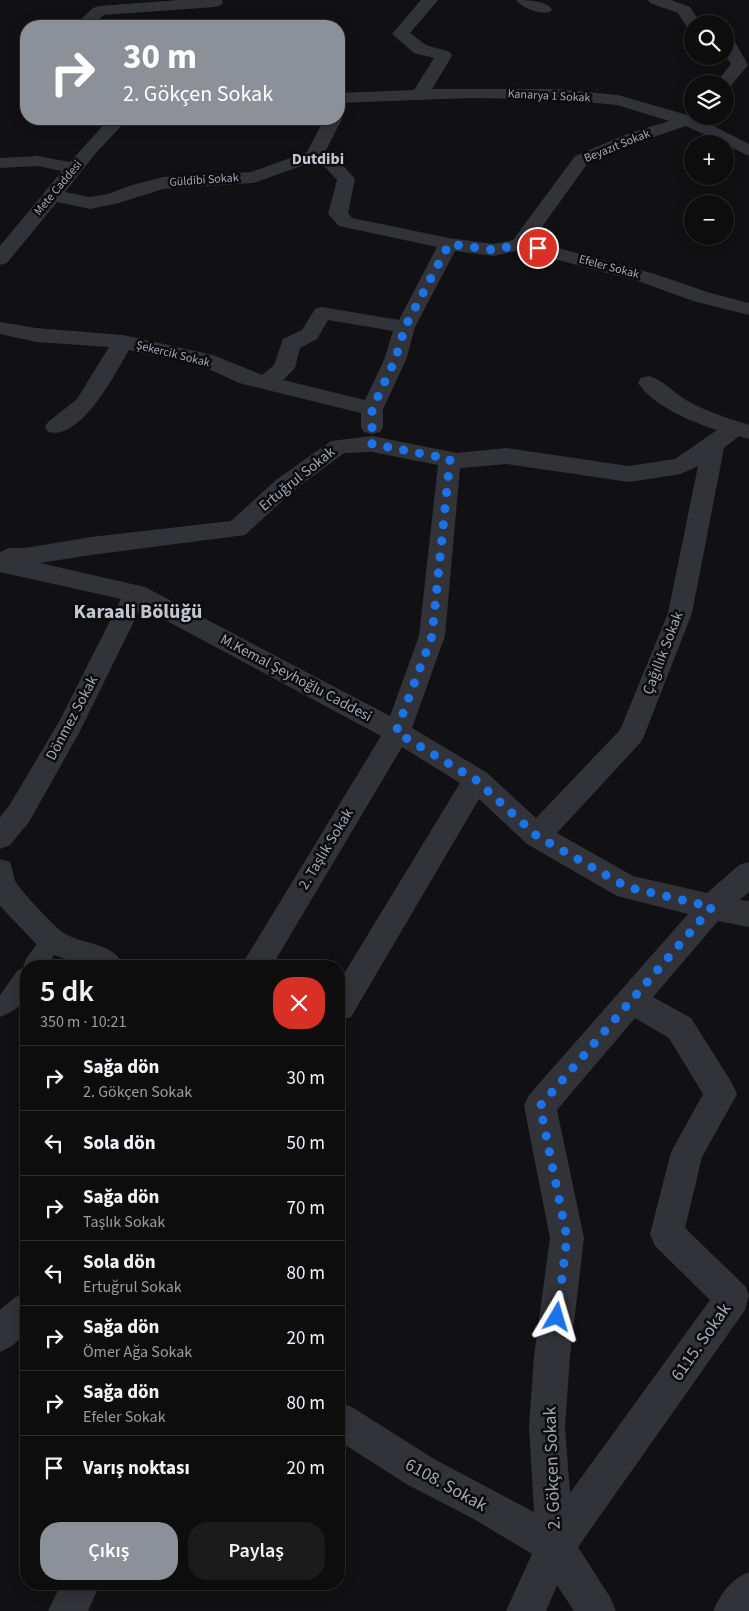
<!DOCTYPE html>
<html lang="tr">
<head>
<meta charset="utf-8">
<style>
	:root { --surface:#0d0d0e; --page:#1b1b1c; --text:#f1f3f6; --muted:#9a9c9e; --line:#2d2d2e; --accent:#8c9099 }
	body { margin:0; font-family:"Source Sans 3",sans-serif; background:var(--page); color:var(--text); height:100vh; display:flex; flex-direction:column; font-size:19px; white-space:nowrap }
	* { box-sizing:border-box; margin:0 }
	p { font-size:16px; color:var(--muted) }
	.icon { flex:none; width:28px; height:28px; fill:none; stroke:currentColor; stroke-width:2; stroke-linecap:round; stroke-linejoin:round }
	.map { position:relative; flex:1; overflow:hidden }
	.details { position:absolute; left:20px; top:960px; width:325px; height:630px; display:flex; flex-direction:column; background:var(--surface); border-radius:20px; box-shadow:0 2px 12px #0003,0 0 0 1px var(--line) }
	.details>* { flex:none }
	.hud { position:absolute; left:20px; top:20px; width:325px; height:105px; border-radius:20px; box-shadow:0 2px 12px #0003,0 0 0 1px var(--line); background:#8c9099; color:#fff; overflow:hidden }
	.controls { position:absolute; left:684px; top:15px; display:grid; gap:10px }
	.controls a { display:grid; place-items:center; width:50px; height:50px; border-radius:50%; background:var(--surface); box-shadow:0 2px 12px #0003,0 0 0 1px var(--line); font-size:25px }
	.pin { position:absolute; display:grid; place-items:center; width:42px; height:42px; color:#fff; margin:-21px; border:2px solid #fff; border-radius:50%; box-shadow:0 1px 5px #0007 }
	.me { position:absolute; width:55px; margin:-28px; rotate:7deg; stroke-linejoin:round; filter:drop-shadow(0 0 4px #0008) }
	.turn { display:flex; align-items:center; gap:18px; height:105px; padding:0 20px; font-size:22px }
	.turn .icon { width:65px; height:65px; stroke-width:2.5 }
	.turn b { display:block; font-size:35px; line-height:42px }
	.round { display:grid; place-items:center; flex:none; width:52px; height:52px; border-radius:20px; background:var(--page) }
	.head { display:flex; align-items:center; justify-content:space-between; height:85px; padding:0 20px }
	h1 { font-size:30px; font-weight:600; line-height:38px }
	.button { display:flex; gap:10px; margin-top:auto; padding:10px 20px }
	.button a { flex:1; height:58px; border-radius:20px; background:var(--accent); color:#fff; font-size:20px; font-weight:600; line-height:58px; text-align:center }
	.button a+a { background:var(--page); color:var(--text) }
	ul { padding:0; list-style:none }
	li { display:flex; align-items:center; gap:15px; height:65px; padding:0 20px; border-top:1px solid var(--line) }
	li div { flex:1 }
	li b { display:block; font-size:19px }
	li em { font-style:normal }
	.map>svg:first-child { display:block }
	.lines { fill:none; stroke-linecap:round; stroke-linejoin:round }
	.service { fill:#323338; fill-rule:evenodd }
	.minor { fill:#323338; fill-rule:evenodd }
	.route { stroke:#1a73e8; stroke-width:9; stroke-dasharray:0 16.2 }
	.labels { text-anchor:middle; dominant-baseline:central; stroke-width:5; stroke-linejoin:round; paint-order:stroke }
	.far-street-label { font-size:12px; fill:#a2a7b4; stroke:#0c0c0e }
	.street-label { font-size:15px; fill:#a2a7b4; stroke:#0c0c0e }
	.far-district-label { font-size:16px; font-weight:bold; fill:#c3c6d0; stroke:#0c0c0e }
	.near-street-label { font-size:18px; fill:#a2a7b4; stroke:#0c0c0e }
	.district-label { font-size:20px; font-weight:bold; fill:#c3c6d0; stroke:#0c0c0e }
</style>
</head>
<body>
<div class="map">
<svg width="749" height="1611" viewBox="0 0 749 1611">
	<rect width="100%" height="100%" fill="#111113"/>
	<g class="lines">
		<path class="service" d="M 52,931 L 60,934 L 63,941 L 47,966 L 26,966 C 26,995 30,1005 0,1017 L 0,995 L 18,970 L 23,968 L 26,959 L 44,934 Z"/>
		<g class="minor">
			<path d="M 179,0 L 222,0 L 223,2 L 221,5 L 215,7 L 104,15 L 91,26 L 74,26 L 93,8 L 99,6 Z"/>
			<path d="M 421,0 L 438,0 L 410,33 L 426,45 L 450,52 L 452,56 L 432,89 L 555,89 L 618,95 L 687,115 L 692,114 L 692,116 L 698,116 L 700,119 L 749,144 L 749,156 L 686,126 L 639,142 L 587,164 L 532,241 L 655,274 L 707,292 L 749,303 L 749,315 L 693,301 L 641,282 L 520,250 L 494,256 L 455,251 L 415,327 L 406,360 L 383,409 L 383,427 L 380,432 L 372,434 L 364,432 L 361,427 L 361,413 L 239,383 L 200,365 L 129,350 C 115,374 81,441 48,432 L 45,427 L 48,422 L 77,399 L 109,347 L 36,342 L 0,334 L 0,322 L 36,328 L 123,335 L 213,355 L 262,375 L 274,365 L 283,339 L 302,330 L 315,309 L 322,307 L 399,320 L 437,247 L 339,226 L 328,214 L 337,180 L 326,168 L 313,162 L 253,183 L 163,189 L 119,203 L 90,209 L 57,202 L 7,263 L 0,265 L 0,246 L 62,171 L 38,166 L 0,168 L 0,158 L 38,156 L 70,162 L 109,119 L 128,119 L 95,154 L 65,192 L 90,197 L 108,194 L 132,185 L 163,177 L 251,172 L 307,152 L 324,119 L 339,119 L 339,115 L 342,119 L 324,154 L 338,160 L 355,179 L 348,213 L 352,218 L 449,238 L 494,244 L 513,240 L 575,156 L 627,134 L 669,121 L 617,105 L 555,99 L 469,98 L 339,103 L 339,93 L 414,90 L 434,58 L 414,53 L 392,34 ZM 328,320 L 393,331 L 384,360 L 365,400 L 283,380 L 295,368 L 300,348 L 317,339 Z"/>
			<path d="M 516,0 C 528,0 544,0 552,9 L 550,12 C 540,15 522,8 516,0 Z"/>
			<path d="M 648,0 L 671,0 L 690,7 L 701,24 L 692,24 L 692,29 L 687,27 L 678,13 L 650,3 Z"/>
			<path d="M 725,34 L 731,35 L 748,65 L 729,88 L 725,89 L 725,84 L 715,84 L 731,64 L 725,54 Z"/>
			<path d="M 649,376 C 663,380 673,392 686,400 C 705,411 727,418 749,425 L 749,439 L 739,436 L 724,448 L 692,613 L 644,736 L 640,743 L 557,833 L 633,876 L 707,893 L 739,865 L 749,862 L 749,892 L 740,900 L 749,901 L 749,927 L 718,921 L 653,997 L 691,1018 L 732,1083 L 737,1094 L 702,1157 L 685,1228 L 745,1286 L 749,1295 L 745,1310 L 578,1547 L 610,1597 L 616,1611 L 574,1611 L 557,1585 L 546,1611 L 506,1611 L 532,1554 L 472,1518 L 408,1485 L 339,1441 L 339,1402 L 352,1407 L 434,1459 L 534,1512 L 529,1427 L 534,1356 L 550,1238 L 524,1106 L 529,1095 L 688,914 L 617,896 L 527,844 L 479,799 L 351,1017 L 339,1020 L 339,982 L 460,783 L 402,747 L 272,966 L 241,966 L 381,736 L 141,607 L 79,733 L 29,822 L 10,845 L 0,849 L 0,817 L 9,806 L 60,720 L 121,599 L 0,572 L 0,552 L 9,548 L 25,548 L 91,537 L 231,521 L 276,480 L 331,441 L 372,436 L 457,453 L 507,448 L 629,466 L 675,459 L 717,430 C 692,422 653,406 638,383 L 641,378 ZM 372,452 L 438,465 L 419,636 L 390,716 L 145,587 L 40,563 L 91,555 L 245,535 L 292,492 L 344,453 ZM 507,464 L 629,482 L 681,474 L 698,466 L 668,613 L 620,730 L 536,818 L 486,772 L 412,728 L 445,636 L 460,468 ZM 635,1018 L 669,1038 L 703,1094 L 671,1152 L 650,1234 L 655,1246 L 710,1300 L 570,1493 L 565,1427 L 570,1356 L 584,1238 L 557,1110 Z"/>
			<path d="M 0,859 L 10,862 C 13,869 13,879 17,884 C 21,891 55,927 62,932 C 82,945 114,942 124,966 L 83,966 L 42,950 L 0,906 Z"/>
			<path d="M 26,1293 L 26,1333 L 12,1346 L 0,1352 L 0,1310 L 14,1298 Z"/>
			<path d="M 749,1572 L 749,1611 L 713,1611 C 721,1593 731,1579 749,1572 Z"/>
			<path d="M 61,1584 L 100,1584 L 88,1611 L 48,1611 Z"/>
		</g>
	</g>
	<g class="lines">
		<path class="route" d="M 538,248 L 520,244 L 494,250 L 449,244 L 405,327 L 395,360 L 372,409 L 372,444 L 450,459 L 432,636 L 396,732 L 476,780 L 537,836 L 627,887 L 712,907 L 540,1106 L 567,1238 L 557,1317"/>
	</g>
	<g class="labels">
		<g class="far-street-label">
			<text transform="translate(549 96) rotate(3)">Kanarya 1 Sokak</text>
			<text transform="translate(617 146) rotate(-22)">Beyazıt Sokak</text>
			<text transform="translate(204 180) rotate(-4)">Güldibi Sokak</text>
			<text transform="translate(58 188) rotate(-50)">Mete Caddesi</text>
			<text transform="translate(609 267) rotate(15)">Efeler Sokak</text>
			<text transform="translate(173 354) rotate(14)">Şekercik Sokak</text>
		</g>
		<g class="street-label">
			<text transform="translate(297 479) rotate(-39)">Ertuğrul Sokak</text>
			<text transform="translate(663 653) rotate(-69)">Çağıllık Sokak</text>
			<text transform="translate(296 678) rotate(28)">M.Kemal Şeyhoğlu Caddesi</text>
			<text transform="translate(72 718) rotate(-62)">Dönmez Sokak</text>
			<text transform="translate(326 849) rotate(-59)">2. Taşlık Sokak</text>
		</g>
		<g class="far-district-label">
			<text x="318" y="159">Dutdibi</text>
		</g>
		<g class="near-street-label">
			<text transform="translate(701 1342) rotate(-55)">6115. Sokak</text>
			<text transform="translate(552 1468) rotate(-92)">2. Gökçen Sokak</text>
			<text transform="translate(446 1485) rotate(29)">6108. Sokak</text>
		</g>
		<g class="district-label">
			<text x="138" y="612">Karaali Bölüğü</text>
		</g>
	</g>
</svg>
<div class="controls">
<a><svg class="icon" aria-label="search" viewBox="0 0 24 24"><circle cx="10" cy="10" r="6"/><path d="M15 15l6 6"/></svg></a>
<a><svg class="icon" aria-label="layers" viewBox="0 0 24 24"><path d="M12 4l9 5-9 5-9-5zM3 14l9 5 9-5"/></svg></a>
<a>+</a>
<a>−</a>
</div>
<div class="pin" style="left:538px;top:248px;background:#d93025"><svg class="icon" aria-label="arrive" viewBox="0 0 24 24"><path d="M6 21V4h12l-3 4 3 4H6"/></svg></div>
<svg class="me" style="left:557px;top:1317px" viewBox="-20 -20 40 40"><path d="M0-17L14 15 0 8-14 15z" fill="#1a73e8" stroke="#fff" stroke-width="4"/></svg>
<div class="hud">
<div class="turn"><svg class="icon" aria-label="right" viewBox="0 0 24 24"><path d="M7 20v-9h11M14 6l5 5-5 5"/></svg><div><b>30 m</b>2. Gökçen Sokak</div></div>
</div>
<section class="details">
<div class="head"><div><h1>5 dk</h1><p>350 m · 10:21</p></div><a class="round" style="background:#d93025;color:#fff"><svg class="icon" aria-label="close" viewBox="0 0 24 24"><path d="M6 6l12 12M18 6L6 18"/></svg></a></div>
<ul>
<li><svg class="icon" aria-label="right" viewBox="0 0 24 24"><path d="M7 20v-9h11M14 6l5 5-5 5"/></svg><div><b>Sağa dön</b><p>2. Gökçen Sokak</p></div><em>30 m</em></li>
<li><svg class="icon" aria-label="left" viewBox="0 0 24 24"><path d="M17 20v-9H6M10 6l-5 5 5 5"/></svg><div><b>Sola dön</b></div><em>50 m</em></li>
<li><svg class="icon" aria-label="right" viewBox="0 0 24 24"><path d="M7 20v-9h11M14 6l5 5-5 5"/></svg><div><b>Sağa dön</b><p>Taşlık Sokak</p></div><em>70 m</em></li>
<li><svg class="icon" aria-label="left" viewBox="0 0 24 24"><path d="M17 20v-9H6M10 6l-5 5 5 5"/></svg><div><b>Sola dön</b><p>Ertuğrul Sokak</p></div><em>80 m</em></li>
<li><svg class="icon" aria-label="right" viewBox="0 0 24 24"><path d="M7 20v-9h11M14 6l5 5-5 5"/></svg><div><b>Sağa dön</b><p>Ömer Ağa Sokak</p></div><em>20 m</em></li>
<li><svg class="icon" aria-label="right" viewBox="0 0 24 24"><path d="M7 20v-9h11M14 6l5 5-5 5"/></svg><div><b>Sağa dön</b><p>Efeler Sokak</p></div><em>80 m</em></li>
<li><svg class="icon" aria-label="arrive" viewBox="0 0 24 24"><path d="M6 21V4h12l-3 4 3 4H6"/></svg><div><b>Varış noktası</b></div><em>20 m</em></li>
</ul>
<div class="button"><a>Çıkış</a><a>Paylaş</a></div>
</section>
</div>
</body>
</html>
